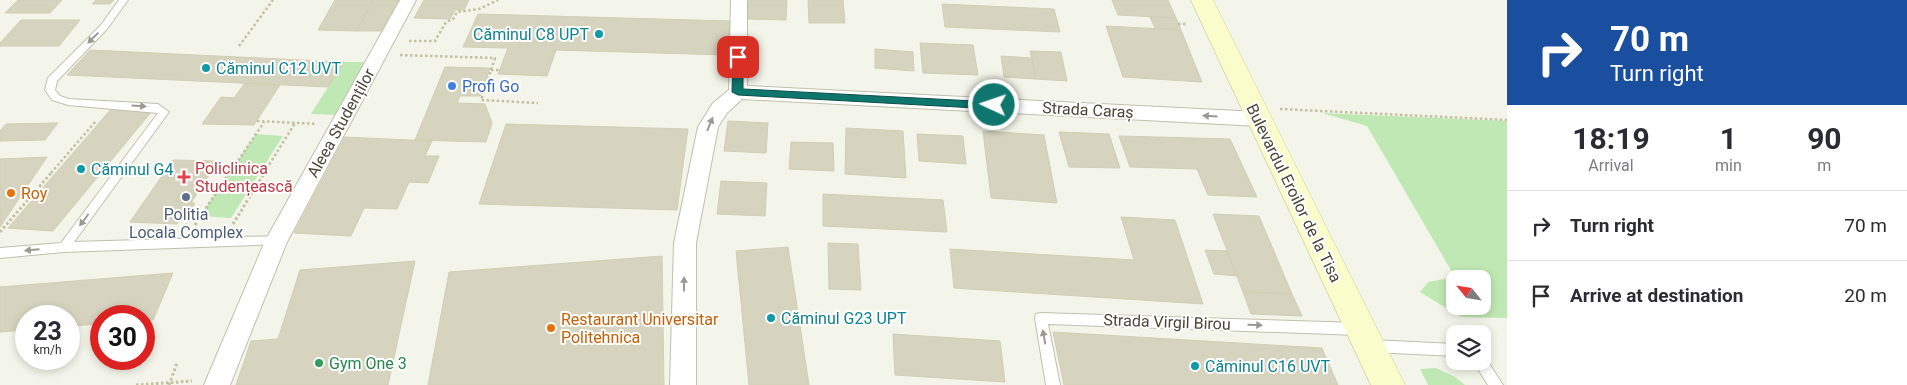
<!DOCTYPE html>
<html lang="en">
<head>
<meta charset="utf-8">
<style>
	:root { --surface:#fff; --page:#f7f7f7; --text:#2b2b33; --muted:#7c7c81; --line:#e1e1e2 }
	body { margin:0; font-family:Roboto,sans-serif; background:var(--page); color:var(--text); height:100vh; display:flex; flex-direction:column; font-size:19px; white-space:nowrap }
	* { box-sizing:border-box; margin:0 }
	p { font-size:16px; color:var(--muted) }
	.icon { flex:none; width:28px; height:28px; fill:none; stroke:currentColor; stroke-width:2; stroke-linecap:round; stroke-linejoin:round }
	.map { position:relative; flex:1; overflow:hidden }
	.sheet { display:flex; flex-direction:column; background:var(--surface); width:400px }
	.sheet>* { flex:none }
	.top-card { background:#1a4fa0; color:#fff; overflow:hidden }
	.needle { width:32px; rotate:300deg }
	.buttons { position:absolute; left:1446px; top:270px; display:grid; gap:10px }
	.buttons a { display:grid; place-items:center; width:45px; height:45px; border-radius:10px; background:var(--surface); box-shadow:0 2px 8px #0003; font-size:25px }
	.speed { position:absolute; left:15px; top:305px; display:flex; gap:10px; font-size:25px; font-weight:700; text-align:center }
	.speed>* { display:grid; place-content:center; width:65px; height:65px; border-radius:50%; background:var(--surface); box-shadow:0 2px 8px #0003; line-height:1 }
	.speed small { font-size:12px; font-weight:400 }
	.speed .limit { border:8px solid #d22; background:#fff; color:#111 }
	.pin { position:absolute; display:grid; place-items:center; width:42px; height:42px; color:#fff; margin:-21px; border-radius:10px; box-shadow:0 2px 8px #0006 }
	.me { position:absolute; width:55px; margin:-28px; rotate:273deg; stroke-linejoin:round; filter:drop-shadow(0 0 4px #0008) }
	.turn { display:flex; align-items:center; gap:18px; height:105px; padding:0 20px; font-size:22px }
	.turn .icon { width:65px; height:65px; stroke-width:2.5 }
	.turn b { display:block; font-size:35px; line-height:42px }
	.eta { display:flex; justify-content:space-evenly; align-items:center; height:85px; text-align:center }
	.eta b { font-size:30px; font-weight:700; line-height:35px }
	ul { padding:0; list-style:none }
	li { display:flex; align-items:center; gap:15px; height:70px; padding:0 20px; border-top:1px solid var(--line) }
	li div { flex:1 }
	li b { display:block; font-size:19px }
	li em { font-style:normal }
	main { display:flex; flex:1; min-height:0 }
	.map>svg:first-child { display:block }
	.green { fill:#c0e8b4; fill-rule:evenodd }
	.building { fill:#d6d4bf; stroke:#d1ceb3 }
	.lines { fill:none; stroke-linecap:round; stroke-linejoin:round }
	.lane-casing { stroke:#c0c0ac; stroke-width:2 }
	.street-casing { stroke:#c0c0ac; stroke-width:2 }
	.secondary-casing { stroke:#cdd098; stroke-width:1 }
	.path-far1 { stroke:#c2c09e; stroke-width:2.5; stroke-dasharray:2.5 2.5; stroke-linecap:butt }
	.path { stroke:#c2c09e; stroke-width:3; stroke-dasharray:2.5 2.5; stroke-linecap:butt }
	.lane { fill:#fff; fill-rule:evenodd }
	.street { fill:#fff; fill-rule:evenodd }
	.secondary { fill:#fafdcb; fill-rule:evenodd }
	.oneway { fill:#9a9a92 }
	.route { fill:#0f766e; stroke:#0a4d48 }
	.culture-dot { fill:#0f9aa8; stroke:#fff; stroke-width:2 }
	.shop-dot { fill:#3f7fe0; stroke:#fff; stroke-width:2 }
	.health-dot { fill:#e0444e; stroke:#fff; stroke-width:2 }
	.food-dot { fill:#e8710a; stroke:#fff; stroke-width:2 }
	.service-dot { fill:#5c6f8a; stroke:#fff; stroke-width:2 }
	.leisure-dot { fill:#2e9e5b; stroke:#fff; stroke-width:2 }
	.labels { text-anchor:middle; dominant-baseline:central; stroke-width:4; stroke-linejoin:round; paint-order:stroke }
	.culture-label { font-size:16px; fill:#0d838f; stroke:#fff; text-anchor:start }
	.shop-label { font-size:16px; fill:#366cbe; stroke:#fff; text-anchor:start }
	.street-label { font-size:16px; fill:#484738; stroke:#fff }
	.health-label { font-size:16px; fill:#be3a42; stroke:#fff; text-anchor:start }
	.food-label { font-size:16px; fill:#c56008; stroke:#fff; text-anchor:start }
	.service-label { font-size:16px; fill:#4e5e75; stroke:#fff }
	.leisure-label { font-size:16px; fill:#27864d; stroke:#fff; text-anchor:start }
</style>
</head>
<body>
<main>
<div class="map">
<svg width="1507" height="385" viewBox="0 0 1507 385">
	<rect width="100%" height="100%" fill="#f4f5ea"/>
	<g class="green">
		<path d="M 344,62 L 368,62 L 337,115 L 311,114 Z"/>
		<path d="M 1322,113 L 1507,121 L 1507,318 L 1461,317 L 1420,292 L 1428,282 L 1455,277 L 1367,126 ZM 1455,279 L 1482,279 L 1482,306 L 1455,306 Z"/>
		<path d="M 256,134 L 283,136 L 231,218 L 200,216 Z"/>
		<path d="M 1436,368 L 1455,377 L 1465,385 L 1428,385 L 1420,369 Z"/>
	</g>
	<g class="building">
		<path d="M 18,0 L 62,0 L 50,13 L 5,13 Z"/>
		<path d="M 96,0 L 114,0 L 110,4 L 92,4 Z"/>
		<path d="M 335,0 L 373,0 L 357,31 L 318,30 Z"/>
		<path d="M 373,0 L 402,0 L 386,31 L 357,31 Z"/>
		<path d="M 424,0 L 469,0 L 464,10 L 455,10 L 450,19 L 414,18 Z"/>
		<path d="M 749,0 L 787,0 L 786,20 L 746,19 Z"/>
		<path d="M 808,0 L 843,0 L 845,23 L 809,23 Z"/>
		<path d="M 1112,0 L 1168,0 L 1176,18 L 1118,15 Z"/>
		<path d="M 942,4 L 1054,9 L 1060,32 L 945,27 Z"/>
		<path d="M 478,14 L 730,21 L 727,55 L 556,50 L 547,76 L 498,74 L 508,48 L 463,47 Z"/>
		<path d="M 1150,17 L 1176,18 L 1181,30 L 1155,28 Z"/>
		<path d="M 21,20 L 80,20 L 59,46 L 0,46 L 0,43 Z"/>
		<path d="M 1106,26 L 1181,30 L 1202,82 L 1123,77 Z"/>
		<path d="M 920,43 L 973,45 L 978,75 L 923,73 Z"/>
		<path d="M 875,49 L 913,52 L 914,71 L 875,68 Z"/>
		<path d="M 90,50 L 344,62 L 328,87 L 67,75 Z"/>
		<path d="M 1030,51 L 1061,52 L 1067,81 L 1036,79 Z"/>
		<path d="M 1001,56 L 1032,58 L 1036,79 L 1004,77 Z"/>
		<path d="M 445,67 L 490,68 L 480,96 L 460,96 L 457,103 L 485,104 L 492,123 L 486,142 L 415,140 Z"/>
		<path d="M 245,83 L 280,85 L 254,125 L 202,124 L 221,97 L 234,98 Z"/>
		<path d="M 112,108 L 152,111 L 53,231 L 8,228 Z"/>
		<path d="M 728,121 L 768,123 L 766,153 L 724,151 Z"/>
		<path d="M 58,123 L 45,140 L 0,141 L 0,131 L 6,124 Z"/>
		<path d="M 506,124 L 688,129 L 677,210 L 479,204 Z"/>
		<path d="M 846,128 L 903,131 L 906,178 L 845,174 Z"/>
		<path d="M 983,131 L 1044,135 L 1057,203 L 991,198 Z"/>
		<path d="M 1059,132 L 1109,134 L 1120,168 L 1069,167 Z"/>
		<path d="M 917,134 L 963,136 L 966,164 L 919,161 Z"/>
		<path d="M 1119,136 L 1230,139 L 1257,197 L 1208,195 L 1197,169 L 1130,167 Z"/>
		<path d="M 345,137 L 432,141 L 425,156 L 439,156 L 428,183 L 409,182 L 397,209 L 364,208 L 351,236 L 294,233 Z"/>
		<path d="M 791,142 L 833,143 L 834,171 L 789,169 Z"/>
		<path d="M 47,157 L 0,227 L 0,159 Z"/>
		<path d="M 173,160 L 218,161 L 191,203 L 195,203 L 189,213 L 184,213 L 177,224 L 130,222 Z"/>
		<path d="M 721,181 L 767,183 L 765,216 L 717,214 Z"/>
		<path d="M 182,192 L 197,192 L 191,203 L 175,202 Z"/>
		<path d="M 823,194 L 943,200 L 947,232 L 823,226 Z"/>
		<path d="M 1213,214 L 1259,216 L 1292,294 L 1243,292 Z"/>
		<path d="M 1121,217 L 1175,220 L 1203,304 L 954,288 L 950,249 L 1134,260 Z"/>
		<path d="M 828,243 L 858,244 L 861,290 L 829,289 Z"/>
		<path d="M 788,247 L 809,385 L 749,385 L 736,251 Z"/>
		<path d="M 1205,250 L 1227,251 L 1237,276 L 1214,274 Z"/>
		<path d="M 662,256 L 664,385 L 428,385 L 449,272 Z"/>
		<path d="M 415,261 L 388,385 L 236,385 L 251,341 L 278,339 L 300,270 Z"/>
		<path d="M 173,273 L 153,320 L 144,320 L 144,316 L 101,316 L 101,324 L 69,326 L 69,316 L 26,316 L 26,330 L 0,332 L 0,287 Z"/>
		<path d="M 1243,292 L 1292,294 L 1302,316 L 1251,314 Z"/>
		<path d="M 1053,332 L 1322,348 L 1338,385 L 1064,385 Z"/>
		<path d="M 893,334 L 1000,341 L 1005,382 L 895,375 Z"/>
	</g>
	<g class="lines">
		<defs>
			<g id="lane">
				<path d="M 119,0 L 128,0 L 107,29 L 57,81 L 55,90 L 60,96 L 69,99 L 158,104 L 169,112 L 74,242 L 276,236 L 280,238 L 282,241 L 280,244 L 64,252 L 0,258 L 0,248 L 61,243 L 158,113 L 68,105 L 52,100 L 45,90 L 48,78 L 101,25 Z"/>
				<path d="M 1041,313 L 1359,323 L 1364,325 L 1365,329 L 1364,333 L 1359,335 L 1048,324 L 1060,385 L 1046,385 L 1035,318 L 1036,314 Z"/>
				<path d="M 1372,340 L 1455,344 L 1455,356 L 1372,352 L 1367,350 L 1365,346 L 1367,342 Z"/>
				<path d="M 1482,356 L 1485,357 L 1503,385 L 1488,385 L 1473,361 L 1482,361 Z"/>
			</g>
			<g id="street">
				<path d="M 400,0 L 416,0 L 287,242 L 230,385 L 204,385 L 265,241 Z"/>
				<path d="M 731,0 L 747,0 L 747,86 L 1259,112 L 1266,114 L 1269,119 L 1266,124 L 1259,126 L 742,99 L 727,113 L 718,127 L 696,243 L 696,385 L 670,385 L 674,243 L 698,127 L 713,103 L 729,90 Z"/>
			</g>
			<path id="secondary" d="M 1191,0 L 1213,0 L 1405,385 L 1371,385 Z"/>
		</defs>
		<use href="#lane" class="lane-casing"/>
		<use href="#street" class="street-casing"/>
		<use href="#secondary" class="secondary-casing"/>
		<g class="path-far1">
			<path d="M 1178,24 L 1188,24"/>
			<path d="M 409,41 L 435,41 L 446,22 L 453,19 L 457,12 L 479,9 L 498,0"/>
			<path d="M 239,46 L 273,0"/>
			<path d="M 400,55 L 495,58 L 481,100 L 538,103"/>
			<path d="M 491,70 L 499,70"/>
			<path d="M 1280,109 L 1507,120"/>
			<path d="M 257,121 L 317,124"/>
			<path d="M 51,173 L 96,121"/>
			<path d="M 230,173 L 264,122"/>
			<path d="M 264,173 L 295,123"/>
		</g>
		<g class="path">
			<path d="M 233,224 L 265,172"/>
			<path d="M 195,225 L 230,172"/>
			<path d="M 186,226 L 200,205"/>
			<path d="M 0,232 L 52,172"/>
			<path d="M 136,385 L 192,381"/>
			<path d="M 169,385 L 177,363"/>
		</g>
		<use href="#lane" class="lane"/>
		<use href="#street" class="street"/>
		<use href="#secondary" class="secondary"/>
	</g>
	<defs><path id="oneway-solid" d="M-6-.8H1V-3.2L6.5 0L1 3.2V.8H-6Z" transform="scale(1.25)"/></defs>
	<g class="oneway">
		<use href="#oneway-solid" transform="translate(93 38) rotate(135)"/>
		<use href="#oneway-solid" transform="translate(139 106) rotate(4)"/>
		<use href="#oneway-solid" transform="translate(1210 116) rotate(-177)"/>
		<use href="#oneway-solid" transform="translate(710 124) rotate(-68)"/>
		<use href="#oneway-solid" transform="translate(84 220) rotate(127)"/>
		<use href="#oneway-solid" transform="translate(32 250) rotate(175)"/>
		<use href="#oneway-solid" transform="translate(684 284) rotate(-89)"/>
		<use href="#oneway-solid" transform="translate(1255 325) rotate(2)"/>
		<use href="#oneway-solid" transform="translate(1044 337) rotate(-100)"/>
	</g>
	<path class="route" d="M 738,54 L 743,57 L 743,89 L 994,102 L 999,105 L 994,109 L 738,95 L 732,92 L 733,57 Z"/>
	<g class="culture-dot">
		<circle cx="599" cy="34" r="5"/>
		<circle cx="206" cy="68" r="5"/>
		<circle cx="81" cy="169" r="5"/>
		<circle cx="771" cy="318" r="5"/>
		<circle cx="1195" cy="366" r="5"/>
	</g>
	<circle class="shop-dot" cx="452" cy="86" r="5"/>
	<path class="health-dot" d="M181.5 169.5h5v5h5v5h-5v5h-5v-5h-5v-5h5z"/>
	<g class="food-dot">
		<circle cx="11" cy="193" r="5"/>
		<circle cx="551" cy="328" r="5"/>
	</g>
	<circle class="service-dot" cx="186" cy="197" r="5"/>
	<circle class="leisure-dot" cx="319" cy="363" r="5"/>
	<g class="labels">
		<g class="culture-label">
			<text x="589" y="34" text-anchor="end">Căminul C8 UPT</text>
			<text x="216" y="68">Căminul C12 UVT</text>
			<text x="91" y="169">Căminul G4</text>
			<text x="781" y="318">Căminul G23 UPT</text>
			<text x="1205" y="366">Căminul C16 UVT</text>
		</g>
		<g class="shop-label">
			<text x="462" y="86">Profi Go</text>
		</g>
		<g class="street-label">
			<text transform="translate(1088 110) rotate(3)">Strada Caraș</text>
			<text transform="translate(341 123) rotate(-61)">Aleea Studenților</text>
			<text transform="translate(1294 193) rotate(64)">Bulevardul Eroilor de la Tisa</text>
			<text transform="translate(1167 322) rotate(2)">Strada Virgil Birou</text>
		</g>
		<g class="health-label">
			<text x="195" y="168">Policlinica<tspan x="195" dy="18">Studențească</tspan></text>
		</g>
		<g class="food-label">
			<text x="21" y="193">Roy</text>
			<text x="561" y="319">Restaurant Universitar<tspan x="561" dy="18">Politehnica</tspan></text>
		</g>
		<g class="service-label">
			<text x="186" y="214">Politia<tspan x="186" dy="18">Locala Complex</tspan></text>
		</g>
		<g class="leisure-label">
			<text x="329" y="363">Gym One 3</text>
		</g>
	</g>
</svg>
<div class="buttons">
<a><svg class="needle" viewBox="-14 -14 28 28"><path d="M0-13l5 13h-10z" fill="#e53935"/><path d="M0 13l5-13h-10z" fill="#7c7c81"/></svg></a>
<a><svg class="icon" aria-label="layers" viewBox="0 0 24 24"><path d="M12 4l9 5-9 5-9-5zM3 14l9 5 9-5"/></svg></a>
</div>
<div class="speed"><div>23<small>km/h</small></div><div class="limit">30</div></div>
<div class="pin" style="left:738px;top:57px;background:#d93025"><svg class="icon" aria-label="arrive" viewBox="0 0 24 24"><path d="M6 21V4h12l-3 4 3 4H6"/></svg></div>
<svg class="me" style="left:994px;top:105px" viewBox="-20 -20 40 40"><circle r="17" fill="#0f766e" stroke="#fff" stroke-width="3"/><path d="M0-11L8 9 0 5-8 9z" fill="#fff"/></svg>
</div>
<section class="sheet">
<div class="top-card">
<div class="turn"><svg class="icon" aria-label="right" viewBox="0 0 24 24"><path d="M7 20v-9h11M14 6l5 5-5 5"/></svg><div><b>70 m</b>Turn right</div></div>
</div>
<div class="eta">
<div><b>18:19</b><p>Arrival</p></div>
<div><b>1</b><p>min</p></div>
<div><b>90</b><p>m</p></div>
</div>
<ul>
<li><svg class="icon" aria-label="right" viewBox="0 0 24 24"><path d="M7 20v-9h11M14 6l5 5-5 5"/></svg><div><b>Turn right</b></div><em>70 m</em></li>
<li><svg class="icon" aria-label="arrive" viewBox="0 0 24 24"><path d="M6 21V4h12l-3 4 3 4H6"/></svg><div><b>Arrive at destination</b></div><em>20 m</em></li>
</ul>
</section>
</main>
</body>
</html>
